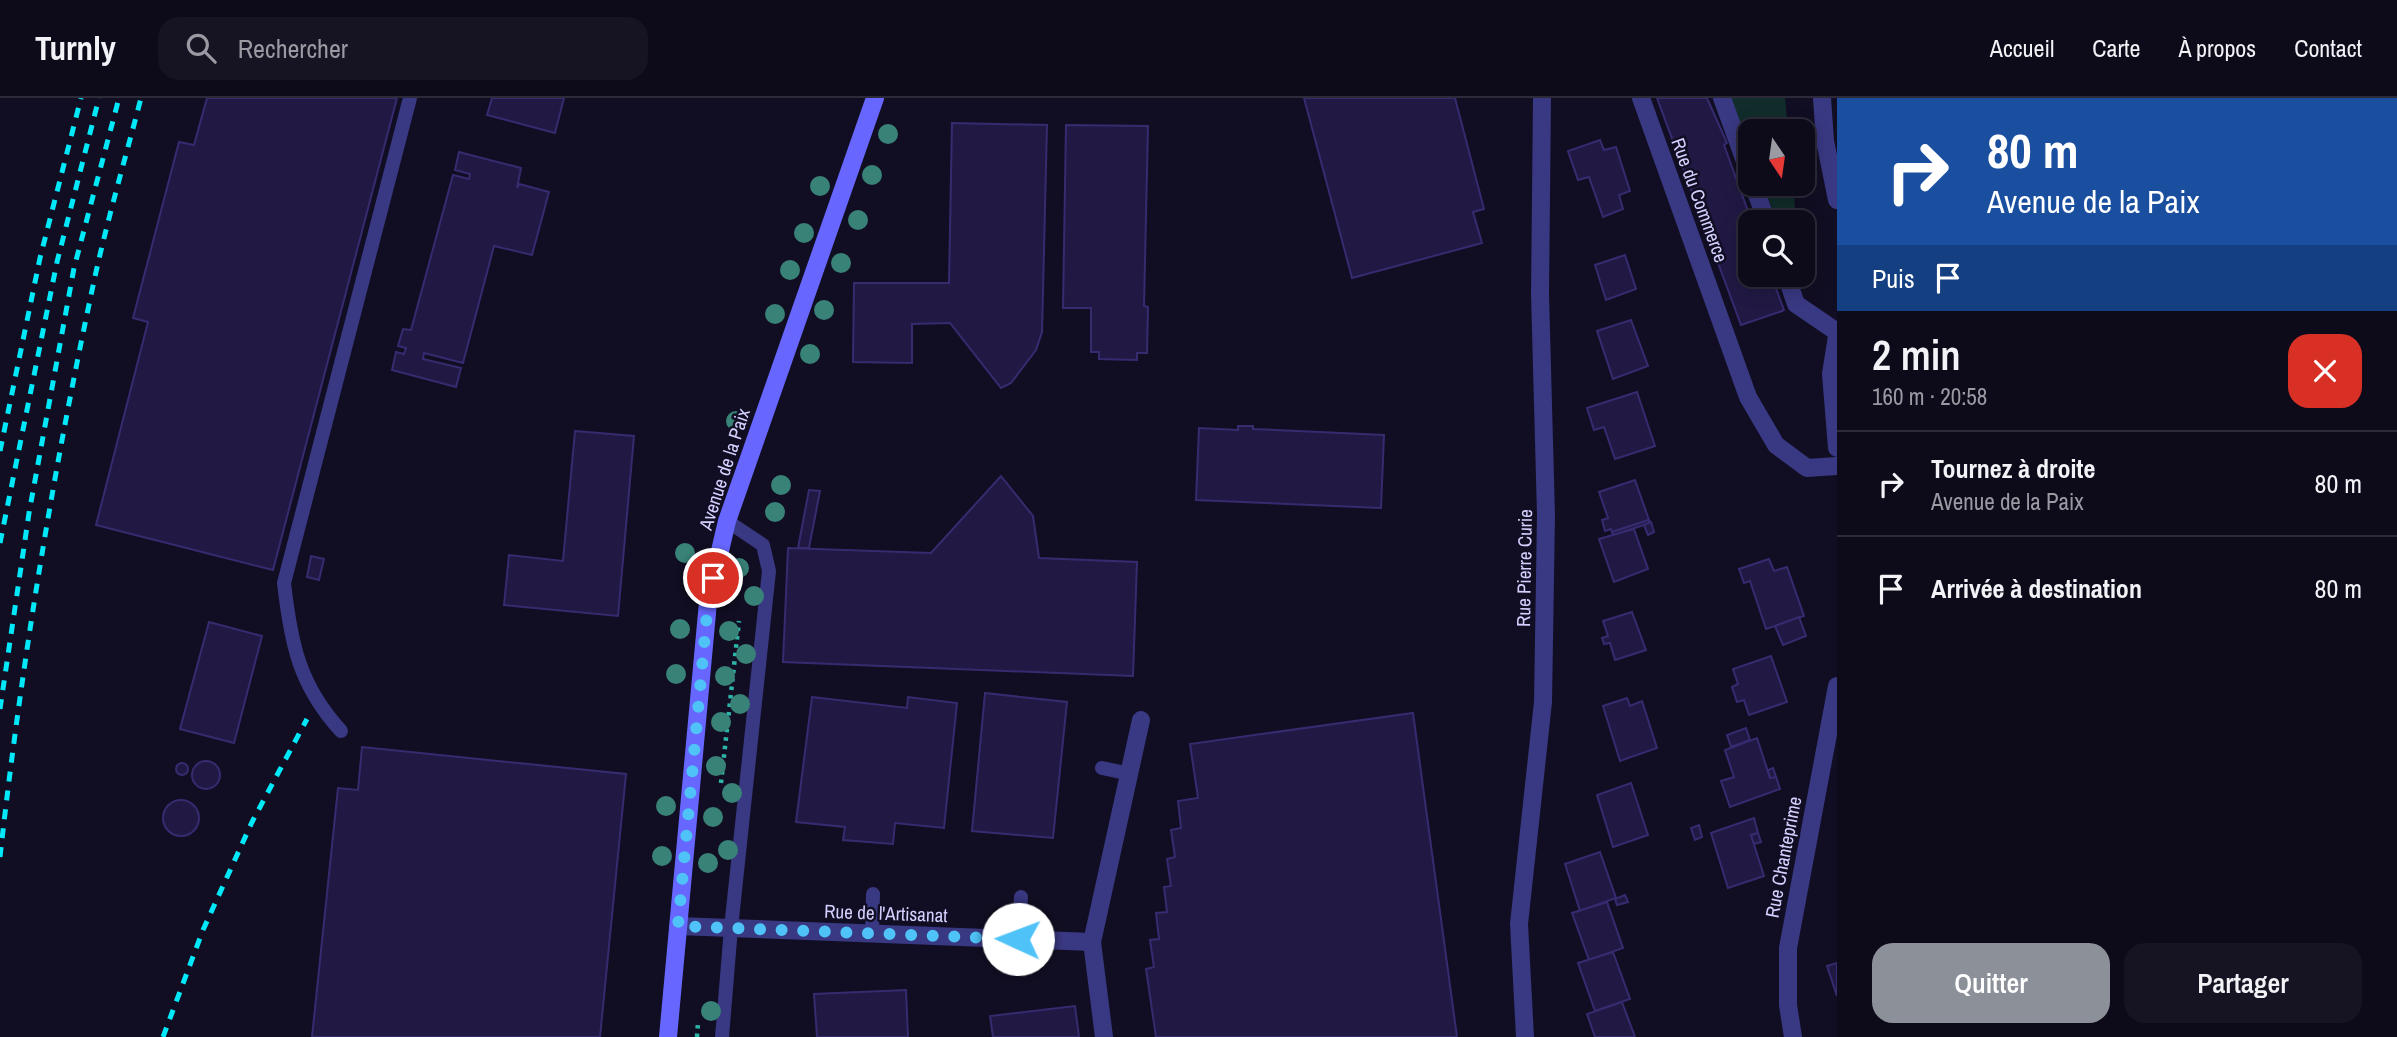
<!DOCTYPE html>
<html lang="fr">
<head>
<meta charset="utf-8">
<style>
	:root { --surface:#0d0a1a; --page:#161323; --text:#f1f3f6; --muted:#9a9aa2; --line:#2d2b39; --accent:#8c9099 }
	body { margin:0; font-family:"Archivo Narrow",sans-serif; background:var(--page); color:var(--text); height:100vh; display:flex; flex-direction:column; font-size:26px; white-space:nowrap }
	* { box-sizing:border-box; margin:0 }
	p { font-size:23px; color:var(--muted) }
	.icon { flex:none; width:38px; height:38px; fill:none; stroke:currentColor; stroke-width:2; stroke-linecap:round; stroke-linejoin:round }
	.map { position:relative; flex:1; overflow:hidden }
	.panel { display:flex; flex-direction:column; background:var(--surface); width:560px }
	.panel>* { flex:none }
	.guide { background:#1a4fa0; color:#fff; overflow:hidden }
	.needle { width:46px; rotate:167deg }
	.tools { position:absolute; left:1738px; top:21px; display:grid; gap:14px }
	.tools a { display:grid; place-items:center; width:77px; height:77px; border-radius:14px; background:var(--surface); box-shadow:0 4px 18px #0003,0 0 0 2px var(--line); font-size:35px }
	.pin { position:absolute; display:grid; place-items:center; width:60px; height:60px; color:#fff; margin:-30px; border:4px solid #fff; border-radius:50%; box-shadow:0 2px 7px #0007 }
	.me { position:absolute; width:77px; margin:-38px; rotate:272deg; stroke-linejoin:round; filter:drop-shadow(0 0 5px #0008) }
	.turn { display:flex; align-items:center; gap:24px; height:147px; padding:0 35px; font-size:32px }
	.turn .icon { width:91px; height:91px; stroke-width:2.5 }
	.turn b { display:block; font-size:49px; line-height:60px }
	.then { display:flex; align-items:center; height:66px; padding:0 35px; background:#0003; gap:14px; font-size:26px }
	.round { display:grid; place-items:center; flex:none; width:74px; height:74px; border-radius:21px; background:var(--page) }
	.overview { display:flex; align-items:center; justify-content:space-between; height:119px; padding:0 35px }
	h1 { font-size:42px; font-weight:600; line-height:52px }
	.cta { display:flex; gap:14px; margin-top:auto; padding:14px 35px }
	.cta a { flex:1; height:80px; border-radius:21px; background:var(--accent); color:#fff; font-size:28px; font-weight:600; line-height:80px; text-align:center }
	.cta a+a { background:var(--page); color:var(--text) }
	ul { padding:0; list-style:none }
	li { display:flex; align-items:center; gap:21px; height:105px; padding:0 35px; border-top:2px solid var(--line) }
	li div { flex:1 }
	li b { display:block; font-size:26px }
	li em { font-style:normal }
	header { display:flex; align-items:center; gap:42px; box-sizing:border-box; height:98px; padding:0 35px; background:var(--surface); border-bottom:2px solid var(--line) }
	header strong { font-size:33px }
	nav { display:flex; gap:38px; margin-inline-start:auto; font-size:24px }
	.search { width:490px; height:63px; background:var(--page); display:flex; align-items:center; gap:18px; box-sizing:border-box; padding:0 24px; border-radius:21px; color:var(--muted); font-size:26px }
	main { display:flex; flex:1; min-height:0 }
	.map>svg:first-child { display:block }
	.green { fill:#112d2b }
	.building { fill:#211944; stroke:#372b70; stroke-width:2 }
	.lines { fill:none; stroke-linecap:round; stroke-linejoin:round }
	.path { stroke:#2db5a9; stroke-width:4.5; stroke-dasharray:3.5 5; stroke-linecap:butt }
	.lane { stroke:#393882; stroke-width:14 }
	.street { stroke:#393882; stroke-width:18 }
	.secondary { stroke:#6767ff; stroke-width:18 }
	.rail { stroke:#00e9fb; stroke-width:5; stroke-dasharray:10 9; stroke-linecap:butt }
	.tree { fill:#398277 }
	.route { stroke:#4fc3f7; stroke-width:12; stroke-dasharray:0 21.6 }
	.labels { text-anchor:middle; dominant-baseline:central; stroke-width:5; stroke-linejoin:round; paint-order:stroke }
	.street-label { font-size:19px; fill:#d4d0ff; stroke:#110e23 }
</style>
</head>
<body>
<header>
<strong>Turnly</strong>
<div class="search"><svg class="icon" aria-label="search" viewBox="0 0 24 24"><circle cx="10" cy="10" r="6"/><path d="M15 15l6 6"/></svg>Rechercher</div>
<nav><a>Accueil</a><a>Carte</a><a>À propos</a><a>Contact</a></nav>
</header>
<main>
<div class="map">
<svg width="1837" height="939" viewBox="0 0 1837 939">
	<rect width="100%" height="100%" fill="#110e23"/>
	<g class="green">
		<path d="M 1730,0 L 1785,0 L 1788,33 L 1750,33 L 1750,52 Z"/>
		<path d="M 1763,86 L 1793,86 L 1796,124 L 1777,124 Z"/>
	</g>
	<g class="building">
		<path d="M 207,0 L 397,0 L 273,472 L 96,427 L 148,224 L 133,220 L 179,44 L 194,47 Z"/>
		<path d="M 492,0 L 564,0 L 555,35 L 487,17 Z"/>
		<path d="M 1304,0 L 1455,0 L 1484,111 L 1473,114 L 1482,145 L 1352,180 Z"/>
		<path d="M 1657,0 L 1707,0 L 1727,45 L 1724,47 L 1752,124 L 1750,124 L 1750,177 L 1771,177 L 1784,212 L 1782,213 L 1741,227 Z"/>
		<path d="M 952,25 L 1047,27 L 1042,234 L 1036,252 L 1011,285 L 1001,290 L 950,225 L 912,226 L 912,265 L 853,264 L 854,185 L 949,185 Z"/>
		<path d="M 1066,27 L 1148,28 L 1144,208 L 1148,209 L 1147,255 L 1137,255 L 1137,262 L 1099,261 L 1099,254 L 1091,254 L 1091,210 L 1063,210 Z"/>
		<path d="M 1600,42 L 1604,52 L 1616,49 L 1630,93 L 1619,97 L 1623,111 L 1603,119 L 1589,79 L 1578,82 L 1568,53 Z"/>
		<path d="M 459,54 L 521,70 L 517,90 L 519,86 L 549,94 L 532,157 L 494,148 L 463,265 L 424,255 L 423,261 L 461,270 L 456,289 L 392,272 L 396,254 L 404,256 L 406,250 L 398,248 L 403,231 L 411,232 L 453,77 L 469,81 L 470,76 L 455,72 Z"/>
		<path d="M 1625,157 L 1636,191 L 1606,202 L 1595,167 Z"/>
		<path d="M 1631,222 L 1648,268 L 1613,281 L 1597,233 Z"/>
		<path d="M 1637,294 L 1655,348 L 1615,361 L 1604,329 L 1594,332 L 1587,310 Z"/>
		<path d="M 1238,328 L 1253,328 L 1253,331 L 1384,337 L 1381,410 L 1196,402 L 1199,330 L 1238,332 Z"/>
		<path d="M 575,333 L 634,338 L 618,518 L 504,507 L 509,457 L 563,463 Z"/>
		<path d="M 1001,378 L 1033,418 L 1039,460 L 1137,464 L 1133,578 L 783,564 L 788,450 L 931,455 Z"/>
		<path d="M 1635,382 L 1649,422 L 1612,434 L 1611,431 L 1605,433 L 1602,422 L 1608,420 L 1599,394 Z"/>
		<path d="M 809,392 L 820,393 L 809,450 L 798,450 Z"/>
		<path d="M 1649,422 L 1650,425 L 1613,437 L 1612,434 Z"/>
		<path d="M 1651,424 L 1654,434 L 1648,437 L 1644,427 Z"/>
		<path d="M 1634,431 L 1648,471 L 1614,484 L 1599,441 Z"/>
		<path d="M 311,458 L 324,461 L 319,482 L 307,479 Z"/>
		<path d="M 1769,461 L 1774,473 L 1787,469 L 1804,518 L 1766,531 L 1750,483 L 1744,485 L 1739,471 Z"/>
		<path d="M 1632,514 L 1646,552 L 1615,562 L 1610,545 L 1604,546 L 1602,540 L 1608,538 L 1603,523 Z"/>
		<path d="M 1799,519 L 1806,538 L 1783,547 L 1775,528 Z"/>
		<path d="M 209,524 L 262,538 L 234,645 L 180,631 Z"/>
		<path d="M 1771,558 L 1787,604 L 1749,617 L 1744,602 L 1737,604 L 1732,589 L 1738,586 L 1733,571 Z"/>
		<path d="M 985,595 L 1067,604 L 1053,740 L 972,733 Z"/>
		<path d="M 812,599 L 907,610 L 908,599 L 957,605 L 944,730 L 895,725 L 893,746 L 843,742 L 845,729 L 796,724 Z"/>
		<path d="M 1627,600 L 1630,608 L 1642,603 L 1657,650 L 1620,663 L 1603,608 Z"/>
		<path d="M 1413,615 L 1457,939 L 1156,939 L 1146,871 L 1154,869 L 1150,842 L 1159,841 L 1156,815 L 1167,814 L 1164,789 L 1171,788 L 1167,761 L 1175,759 L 1171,732 L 1181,730 L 1178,703 L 1198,700 L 1190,646 Z"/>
		<path d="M 1746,630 L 1750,642 L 1731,649 L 1727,637 Z"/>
		<path d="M 1757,640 L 1770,680 L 1776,679 L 1780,691 L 1730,709 L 1721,683 L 1734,679 L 1725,652 Z"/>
		<path d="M 362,649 L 626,676 L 600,939 L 312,939 L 338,690 L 358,692 Z"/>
		<circle cx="206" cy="677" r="14"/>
		<circle cx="182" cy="671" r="6"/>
		<path d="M 1773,670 L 1776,679 L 1770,680 L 1768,672 Z"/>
		<path d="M 1631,685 L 1648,737 L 1613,749 L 1597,697 Z"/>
		<circle cx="181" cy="720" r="18"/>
		<path d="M 1754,720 L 1758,735 L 1751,737 L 1764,778 L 1728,790 L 1711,735 Z"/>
		<path d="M 1699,727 L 1702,739 L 1695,742 L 1691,730 Z"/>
		<path d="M 1758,735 L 1761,744 L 1754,746 L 1751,737 Z"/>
		<path d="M 1600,754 L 1616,800 L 1580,813 L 1565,766 Z"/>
		<path d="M 1625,797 L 1628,804 L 1617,807 L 1615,801 Z"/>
		<path d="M 1607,804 L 1623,850 L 1589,862 L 1572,815 Z"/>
		<path d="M 1613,854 L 1630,901 L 1595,913 L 1578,865 Z"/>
		<path d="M 1837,865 L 1837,898 L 1827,868 Z"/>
		<path d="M 906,892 L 908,939 L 817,939 L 814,896 Z"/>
		<path d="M 1622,904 L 1635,939 L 1595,939 L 1587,916 Z"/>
		<path d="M 1075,908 L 1079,939 L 993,939 L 990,918 Z"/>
	</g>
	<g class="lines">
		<g class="path">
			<path d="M 721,685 L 739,523"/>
			<path d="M 697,939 L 698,924"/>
		</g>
		<g class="lane">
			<path d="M 341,633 C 299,587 291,546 284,485 L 410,0"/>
			<path d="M 1102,670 L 1130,676"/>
			<path d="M 872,835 L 873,796"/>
			<path d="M 1018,841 L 1021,799"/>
			<path d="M 722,939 L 731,830 L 769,473 L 763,447 L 727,423"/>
		</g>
		<g class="street">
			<path d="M 1641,0 L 1748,299 L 1776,347 L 1807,370 L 1837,368"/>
			<path d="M 1722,0 L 1750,77"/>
			<path d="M 1822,0 L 1825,43 L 1837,102"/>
			<path d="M 1753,86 L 1767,124"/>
			<path d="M 1786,177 L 1796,206 L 1837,234"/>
			<path d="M 1837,238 L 1831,276 L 1837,350"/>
			<path d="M 678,828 L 1092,844"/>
			<path d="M 1104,939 L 1092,844 L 1141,622"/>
			<path d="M 1525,939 L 1519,826 L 1543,604 L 1546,417 L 1540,196 L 1542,0"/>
			<path d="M 1793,939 L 1788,907 L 1788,850 L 1837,588"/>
		</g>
		<path class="secondary" d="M 668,939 L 708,504 L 727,423 L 875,0"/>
		<g class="rail">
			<path d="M 0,353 L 40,160 L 81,0"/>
			<path d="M 0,445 L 57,164 L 99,0"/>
			<path d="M 0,611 L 29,415 L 74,170 L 119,0"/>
			<path d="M 0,759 C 22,562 54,367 96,174 C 109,116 126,58 141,0"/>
			<path d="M 163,939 L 203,832 L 252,724 L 307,621"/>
		</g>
	</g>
	<g class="tree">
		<circle cx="888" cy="36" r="10"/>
		<circle cx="872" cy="77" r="10"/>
		<circle cx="820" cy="88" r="10"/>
		<circle cx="858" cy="122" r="10"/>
		<circle cx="804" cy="135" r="10"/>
		<circle cx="841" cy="165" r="10"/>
		<circle cx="790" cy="172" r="10"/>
		<circle cx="824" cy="212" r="10"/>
		<circle cx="775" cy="216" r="10"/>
		<circle cx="810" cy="256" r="10"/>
		<circle cx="736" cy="323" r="10"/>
		<circle cx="781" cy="387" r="10"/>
		<circle cx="775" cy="414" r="10"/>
		<circle cx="685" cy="455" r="10"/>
		<circle cx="739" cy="470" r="10"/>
		<circle cx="754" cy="498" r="10"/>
		<circle cx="680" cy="531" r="10"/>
		<circle cx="729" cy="533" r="10"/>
		<circle cx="746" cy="556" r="10"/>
		<circle cx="676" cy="576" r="10"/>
		<circle cx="725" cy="578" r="10"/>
		<circle cx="740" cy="606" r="10"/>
		<circle cx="721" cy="624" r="10"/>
		<circle cx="716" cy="668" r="10"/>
		<circle cx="732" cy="695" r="10"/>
		<circle cx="666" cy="708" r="10"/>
		<circle cx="713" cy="719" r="10"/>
		<circle cx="728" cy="752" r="10"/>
		<circle cx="662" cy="758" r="10"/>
		<circle cx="708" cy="765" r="10"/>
		<circle cx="711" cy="913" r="10"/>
	</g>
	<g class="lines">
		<path class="route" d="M 713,480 L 708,504 L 678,828 L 1018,841"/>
	</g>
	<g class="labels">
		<g class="street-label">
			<text transform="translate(1700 102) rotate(70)">Rue du Commerce</text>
			<text transform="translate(724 371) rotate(-72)">Avenue de la Paix</text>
			<text transform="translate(1524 470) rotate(-89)">Rue Pierre Curie</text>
			<text transform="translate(1783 759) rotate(-79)">Rue Chanteprime</text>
			<text transform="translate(886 815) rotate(2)">Rue de l'Artisanat</text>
		</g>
	</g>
</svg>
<div class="tools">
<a><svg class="needle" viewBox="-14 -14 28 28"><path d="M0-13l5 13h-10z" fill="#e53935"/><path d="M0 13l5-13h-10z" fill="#9a9aa2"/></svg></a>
<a><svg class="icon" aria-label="search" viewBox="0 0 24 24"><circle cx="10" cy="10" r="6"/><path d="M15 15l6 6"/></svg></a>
</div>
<div class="pin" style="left:713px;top:480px;background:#d93025"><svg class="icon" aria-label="arrive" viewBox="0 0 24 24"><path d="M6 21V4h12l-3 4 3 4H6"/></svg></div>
<svg class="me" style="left:1018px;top:841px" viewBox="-20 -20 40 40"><circle r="19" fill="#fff"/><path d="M0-13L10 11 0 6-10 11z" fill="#4fc3f7"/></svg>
</div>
<section class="panel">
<div class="guide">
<div class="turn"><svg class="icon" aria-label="right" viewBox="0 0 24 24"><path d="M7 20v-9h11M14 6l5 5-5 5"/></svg><div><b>80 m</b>Avenue de la Paix</div></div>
<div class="then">Puis<svg class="icon" aria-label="arrive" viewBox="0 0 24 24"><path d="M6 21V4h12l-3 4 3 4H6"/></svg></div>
</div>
<div class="overview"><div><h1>2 min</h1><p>160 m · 20:58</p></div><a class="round" style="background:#d93025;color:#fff"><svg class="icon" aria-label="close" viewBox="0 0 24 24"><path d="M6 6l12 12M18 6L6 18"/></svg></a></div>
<ul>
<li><svg class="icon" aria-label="right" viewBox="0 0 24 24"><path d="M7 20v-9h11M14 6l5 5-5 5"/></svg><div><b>Tournez à droite</b><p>Avenue de la Paix</p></div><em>80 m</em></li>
<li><svg class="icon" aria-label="arrive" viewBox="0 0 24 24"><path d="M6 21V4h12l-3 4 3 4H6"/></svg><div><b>Arrivée à destination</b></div><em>80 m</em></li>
</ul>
<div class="cta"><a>Quitter</a><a>Partager</a></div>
</section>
</main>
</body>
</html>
